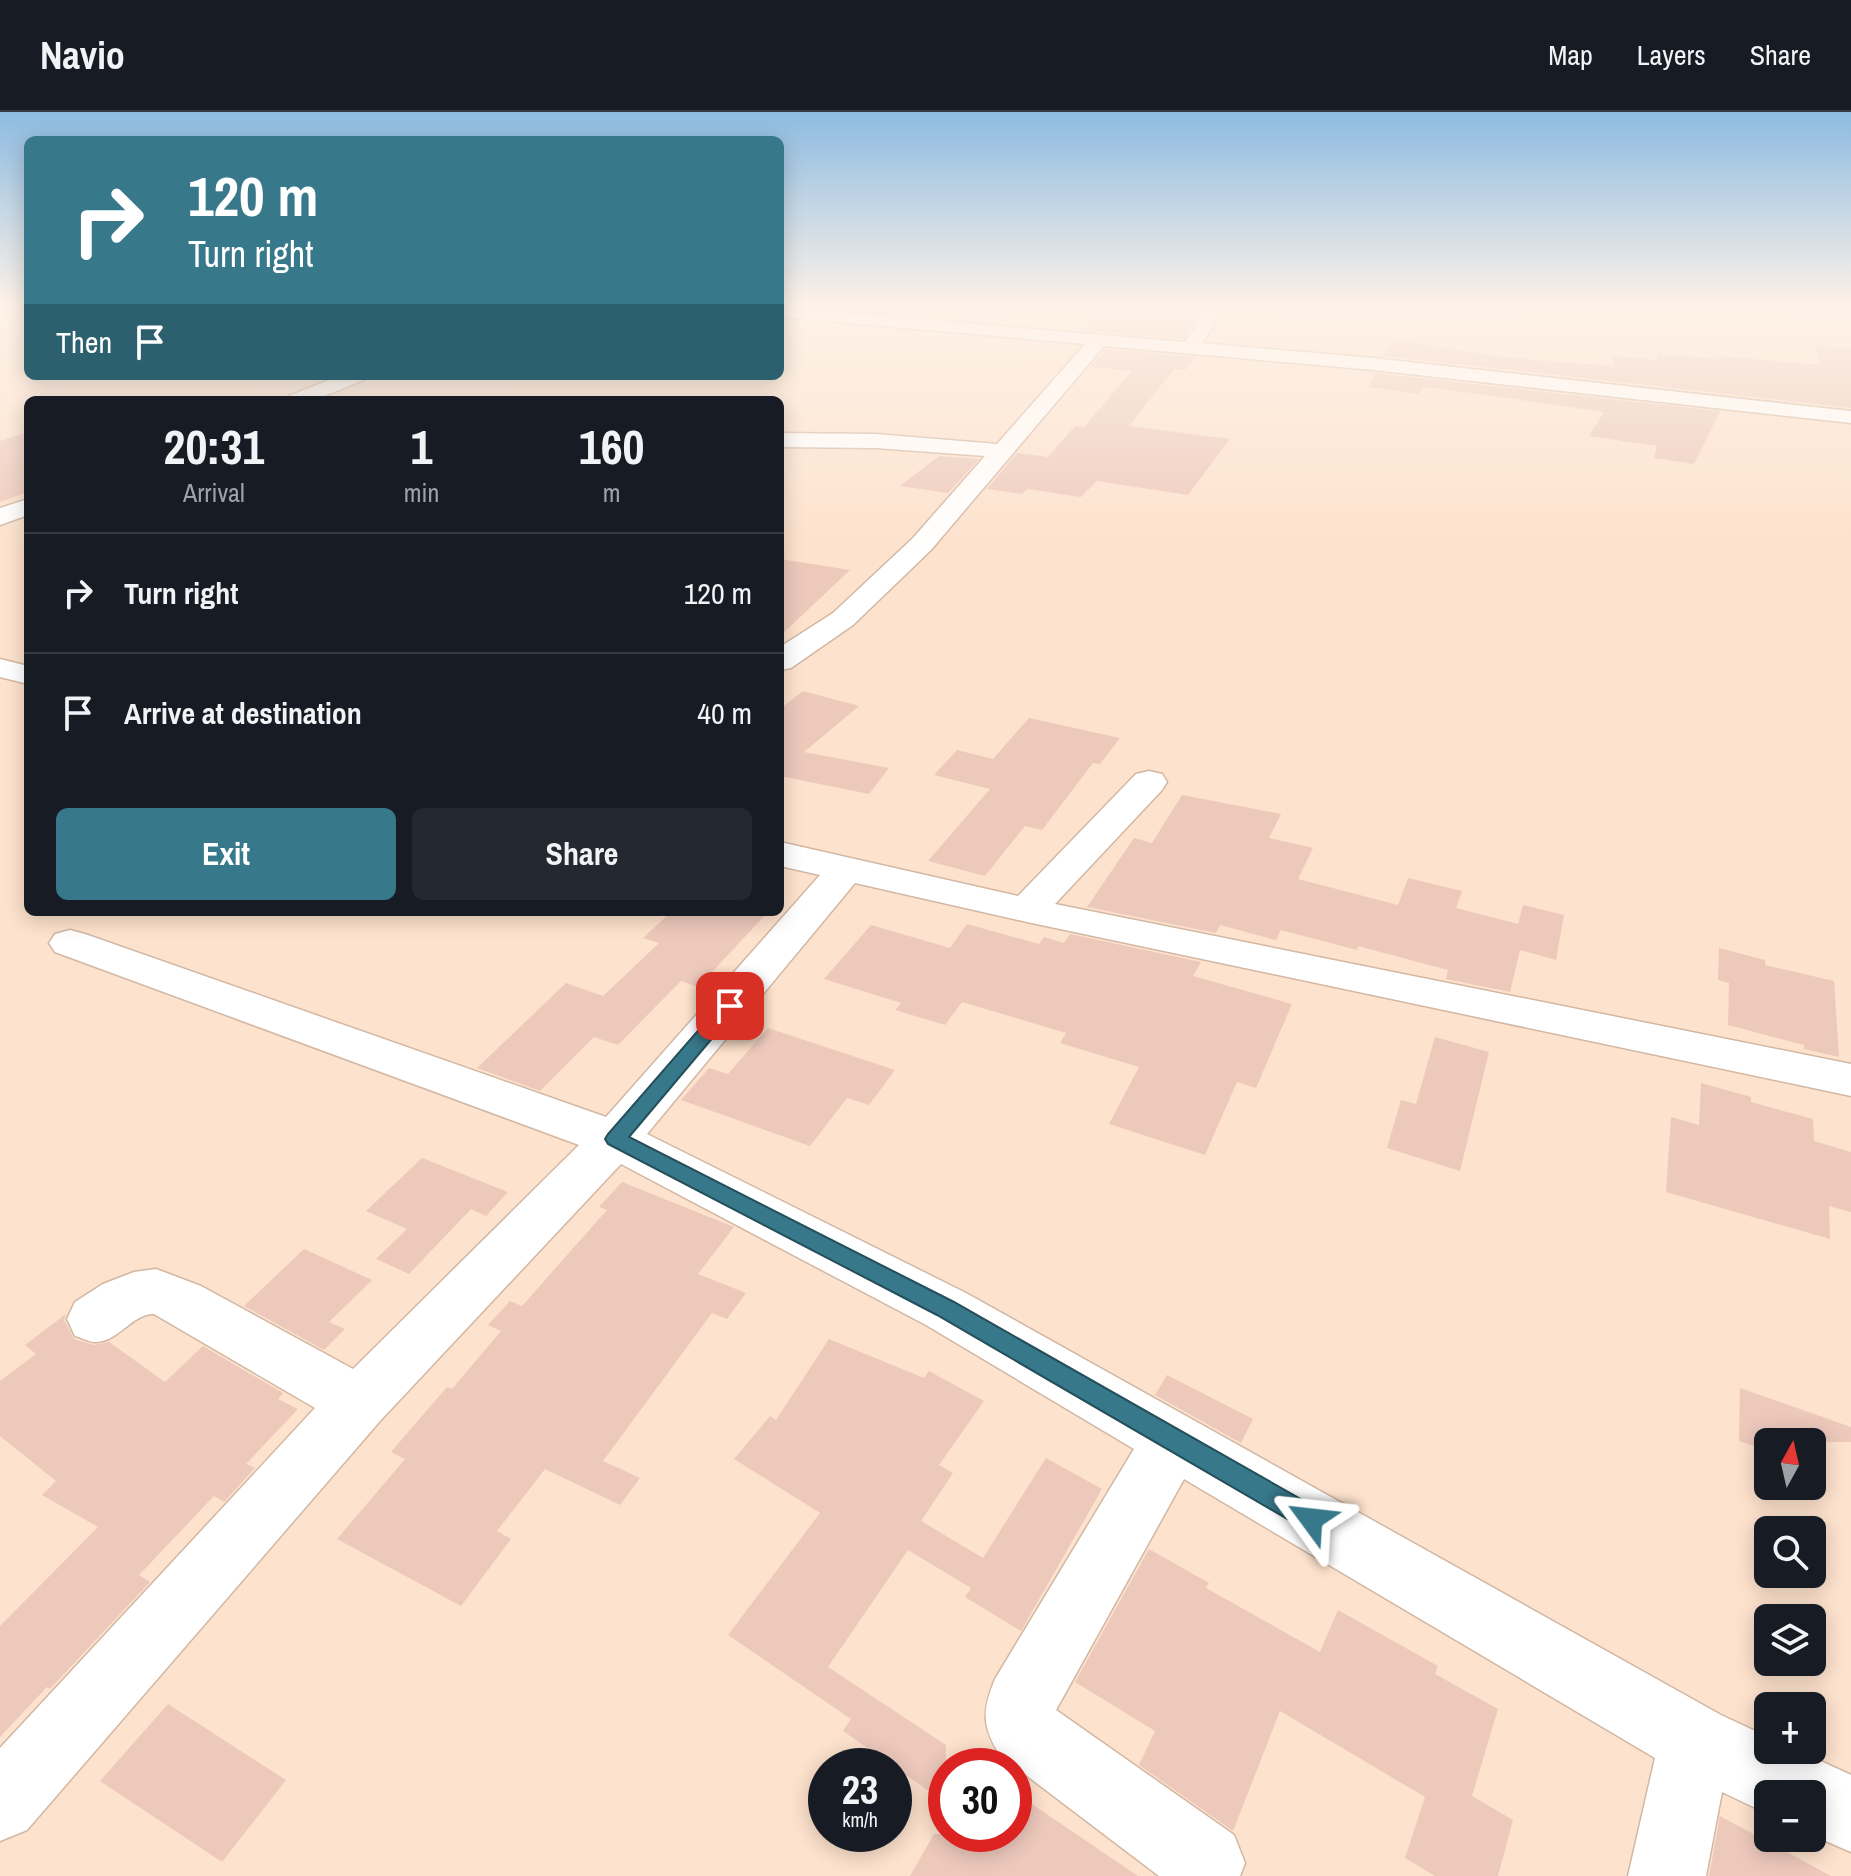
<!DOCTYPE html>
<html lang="en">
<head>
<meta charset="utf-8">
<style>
	:root { --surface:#171b24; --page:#242831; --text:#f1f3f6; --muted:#9ea1a6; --line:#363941; --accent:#37788a }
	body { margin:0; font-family:"Archivo Narrow",sans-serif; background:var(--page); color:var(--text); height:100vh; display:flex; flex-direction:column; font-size:30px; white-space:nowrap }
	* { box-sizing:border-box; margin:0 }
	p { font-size:26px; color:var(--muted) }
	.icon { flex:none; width:44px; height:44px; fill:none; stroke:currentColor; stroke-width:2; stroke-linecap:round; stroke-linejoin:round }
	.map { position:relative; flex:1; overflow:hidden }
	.panel { position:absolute; left:24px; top:284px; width:760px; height:520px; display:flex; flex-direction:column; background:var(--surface); border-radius:12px; box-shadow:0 4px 20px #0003 }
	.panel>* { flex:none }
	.top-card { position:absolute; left:24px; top:24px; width:760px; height:244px; border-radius:12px; box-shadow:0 4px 20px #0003; background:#37788a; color:#fff; overflow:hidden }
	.needle { width:52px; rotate:8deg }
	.buttons { position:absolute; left:1754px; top:1316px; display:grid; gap:16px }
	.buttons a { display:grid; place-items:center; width:72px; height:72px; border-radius:12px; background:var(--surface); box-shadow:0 4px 20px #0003; font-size:40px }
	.speed { position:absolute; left:808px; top:1636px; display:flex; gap:16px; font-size:40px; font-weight:700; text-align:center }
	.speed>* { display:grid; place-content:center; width:104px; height:104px; border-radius:50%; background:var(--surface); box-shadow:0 4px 20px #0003; line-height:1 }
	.speed small { font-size:20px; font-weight:400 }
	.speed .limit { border:12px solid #d22; background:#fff; color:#111 }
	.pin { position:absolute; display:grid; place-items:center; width:68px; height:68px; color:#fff; margin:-34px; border-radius:16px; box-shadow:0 4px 12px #0006 }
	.me { position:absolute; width:88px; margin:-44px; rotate:300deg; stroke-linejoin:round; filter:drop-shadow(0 0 6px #0008) }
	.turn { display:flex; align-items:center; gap:28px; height:168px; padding:0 32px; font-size:36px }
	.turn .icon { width:104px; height:104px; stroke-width:2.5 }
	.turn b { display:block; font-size:56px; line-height:68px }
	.then { display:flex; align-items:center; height:76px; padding:0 32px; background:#0003; gap:16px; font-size:30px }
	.eta { display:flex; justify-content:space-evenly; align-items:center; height:136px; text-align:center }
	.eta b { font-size:48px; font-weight:800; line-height:56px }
	.cta { display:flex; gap:16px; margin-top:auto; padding:16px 32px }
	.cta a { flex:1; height:92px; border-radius:12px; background:var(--accent); color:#fff; font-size:32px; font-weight:800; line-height:92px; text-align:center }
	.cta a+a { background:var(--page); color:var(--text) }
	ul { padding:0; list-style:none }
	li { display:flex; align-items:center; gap:24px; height:120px; padding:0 32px; border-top:2px solid var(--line) }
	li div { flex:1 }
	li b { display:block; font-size:30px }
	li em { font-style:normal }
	header { display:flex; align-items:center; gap:48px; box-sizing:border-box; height:112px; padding:0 40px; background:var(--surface); border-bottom:2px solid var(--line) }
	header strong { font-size:38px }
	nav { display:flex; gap:44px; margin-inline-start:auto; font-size:28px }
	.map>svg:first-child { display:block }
	.building { fill:#edc9bc }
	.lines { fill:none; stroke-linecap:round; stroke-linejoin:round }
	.minor-casing { stroke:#d2b7a3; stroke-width:3 }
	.minor { fill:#fff; fill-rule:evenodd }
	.route { fill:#37788a; stroke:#244e5a; stroke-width:2 }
</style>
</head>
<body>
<header>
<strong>Navio</strong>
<nav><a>Map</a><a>Layers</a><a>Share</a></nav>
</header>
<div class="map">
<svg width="1851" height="1764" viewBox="0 0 1851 1764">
	<rect width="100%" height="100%" fill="#fde2cd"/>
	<g class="building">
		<path d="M 1095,194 L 1199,194 L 1184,227 L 1083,218 Z"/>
		<path d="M 1392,228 L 1510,246 L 1613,254 L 1613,244 L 1657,248 L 1657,242 L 1717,247 L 1716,244 L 1822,253 L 1814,233 L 1851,237 L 1851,296 L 1384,244 Z"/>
		<path d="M 1105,237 L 1195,245 L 1186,258 L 1174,257 L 1129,314 L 1230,327 L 1188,383 L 1097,369 L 1081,385 L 1028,377 L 1022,382 L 987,377 L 1017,341 L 1048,345 L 1075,314 L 1084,315 L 1132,259 L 1090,255 Z"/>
		<path d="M 1375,261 L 1720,299 L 1694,352 L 1654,346 L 1657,334 L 1589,324 L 1604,300 L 1457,279 L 1424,275 L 1418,282 L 1369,275 Z"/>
		<path d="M 28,320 L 28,380 L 0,390 L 0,329 Z"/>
		<path d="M 939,344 L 979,347 L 948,381 L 900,374 Z"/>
		<path d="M 780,447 L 850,458 L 780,524 Z"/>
		<path d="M 803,579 L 859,594 L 804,640 L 889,656 L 869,682 L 780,664 L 780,597 Z"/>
		<path d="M 1029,606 L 1120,626 L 1100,652 L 1093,651 L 1042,718 L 1025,714 L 985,764 L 928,749 L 990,677 L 934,663 L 957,638 L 993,647 Z"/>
		<path d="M 1182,683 L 1281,702 L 1269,726 L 1313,736 L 1298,767 L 1398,793 L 1408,766 L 1462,779 L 1456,796 L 1518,812 L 1523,793 L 1564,803 L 1556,848 L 1520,838 L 1510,880 L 1446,867 L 1448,858 L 1358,834 L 1357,838 L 1281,818 L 1276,828 L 1220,813 L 1216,821 L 1087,795 L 1134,726 L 1152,731 Z"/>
		<path d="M 671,800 L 768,800 L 698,875 L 681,869 L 618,933 L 594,925 L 540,979 L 477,956 L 566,871 L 603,884 L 659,831 L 643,826 Z"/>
		<path d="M 967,812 L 1039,832 L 1044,825 L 1064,831 L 1070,822 L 1201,850 L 1193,864 L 1292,892 L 1256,976 L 1237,970 L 1205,1043 L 1109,1012 L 1139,955 L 1060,931 L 1066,921 L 962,890 L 945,913 L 895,898 L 901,891 L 824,867 L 871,813 L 950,836 Z"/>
		<path d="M 1719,836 L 1765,848 L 1765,853 L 1834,869 L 1839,945 L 1804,937 L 1804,933 L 1728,913 L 1729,871 L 1718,868 Z"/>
		<path d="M 768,916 L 895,958 L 869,993 L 847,986 L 810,1034 L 681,988 L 709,956 L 728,962 Z"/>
		<path d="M 1435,925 L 1489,940 L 1460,1059 L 1387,1036 L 1401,988 L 1416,992 Z"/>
		<path d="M 1701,971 L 1751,985 L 1751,990 L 1813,1007 L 1814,1029 L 1851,1040 L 1851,1100 L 1829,1094 L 1830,1127 L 1666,1080 L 1671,1005 L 1699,1013 Z"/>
		<path d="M 422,1046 L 508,1080 L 486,1104 L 471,1097 L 409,1162 L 376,1147 L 407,1117 L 366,1099 Z"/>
		<path d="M 622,1070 L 734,1115 L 698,1162 L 746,1181 L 727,1207 L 712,1201 L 603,1349 L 640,1366 L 620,1393 L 545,1357 L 497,1419 L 511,1427 L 461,1494 L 337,1427 L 405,1347 L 391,1340 L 447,1275 L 452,1277 L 501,1219 L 488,1213 L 510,1189 L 522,1194 L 607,1098 L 599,1095 Z"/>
		<path d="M 304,1137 L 372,1168 L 329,1210 L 345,1217 L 324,1238 L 244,1194 Z"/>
		<path d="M 66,1202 L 64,1208 L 74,1227 L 94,1233 L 109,1230 L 165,1270 L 203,1234 L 283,1281 L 278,1287 L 298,1297 L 246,1352 L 255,1356 L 224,1390 L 214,1384 L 139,1463 L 150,1470 L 50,1577 L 47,1575 L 0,1625 L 0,1514 L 98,1415 L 42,1383 L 56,1369 L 0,1324 L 0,1269 L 36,1242 L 25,1233 Z"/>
		<path d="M 829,1227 L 924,1266 L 929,1259 L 984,1289 L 939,1353 L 953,1361 L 921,1409 L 983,1446 L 1046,1346 L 1102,1377 L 1021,1519 L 965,1485 L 971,1476 L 908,1438 L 828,1555 L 946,1633 L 946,1691 L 843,1619 L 851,1607 L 728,1523 L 820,1401 L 734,1347 L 770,1304 L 776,1308 Z"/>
		<path d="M 1167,1263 L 1253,1307 L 1241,1331 L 1155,1283 Z"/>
		<path d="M 1740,1276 L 1851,1315 L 1851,1330 L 1768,1330 L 1768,1339 L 1739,1329 Z"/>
		<path d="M 1149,1437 L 1209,1471 L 1206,1476 L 1320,1540 L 1338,1498 L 1438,1554 L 1435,1562 L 1498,1597 L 1472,1684 L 1513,1708 L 1498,1764 L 1435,1764 L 1405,1746 L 1425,1685 L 1280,1599 L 1233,1719 L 1139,1653 L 1155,1619 L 1075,1570 Z"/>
		<path d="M 168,1592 L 286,1668 L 222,1750 L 100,1669 Z"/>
		<path d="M 1014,1680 L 1138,1764 L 910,1764 L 934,1722 L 1014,1722 Z"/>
		<path d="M 1720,1704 L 1831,1764 L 1709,1764 Z"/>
	</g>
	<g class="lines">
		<defs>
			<g id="minor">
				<path d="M 1202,194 L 1220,194 L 1212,217 L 1202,231 L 1373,246 L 1851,299 L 1851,311 L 1373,258 L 1104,234 L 931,438 L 853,513 L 791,556 L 780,558 L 780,535 L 833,501 L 913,426 L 985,344 L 876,336 L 780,335 L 780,321 L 876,322 L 997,332 L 1085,232 L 780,205 L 780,195 L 1185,230 L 1194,217 Z"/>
				<path d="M 339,264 L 367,264 L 364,268 L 314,288 L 286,288 L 289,284 Z"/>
				<path d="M 28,387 L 28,403 L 0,413 L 0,396 Z"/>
				<path d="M 0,547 L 28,554 L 28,572 L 0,565 Z"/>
				<path d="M 1149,659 L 1162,662 L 1167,670 L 1162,678 L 1055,792 L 1851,952 L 1851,984 L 1027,810 L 855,771 L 647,1022 L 966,1181 L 1721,1603 L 1768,1625 L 1768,1638 L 1797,1638 L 1851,1663 L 1851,1740 L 1812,1723 L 1812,1682 L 1768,1682 L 1768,1702 L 1722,1680 L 1706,1764 L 1628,1764 L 1655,1646 L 1184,1367 L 1056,1598 L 1234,1723 L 1245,1751 L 1240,1764 L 1159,1764 L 1014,1654 L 1004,1650 C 983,1617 980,1603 995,1567 L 1134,1337 L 926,1213 L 621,1052 L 380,1309 L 27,1718 L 0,1729 L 0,1636 L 315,1296 L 154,1202 C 131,1202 118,1231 94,1230 C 89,1230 80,1225 75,1224 L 67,1207 L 75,1190 L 103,1172 L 134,1160 L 156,1157 L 201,1174 L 353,1257 L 579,1033 L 55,840 L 49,831 L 55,822 L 70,818 L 85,822 L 606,1005 L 820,763 L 780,754 L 780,730 L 1018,784 L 1136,662 Z"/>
			</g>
		</defs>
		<use href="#minor" class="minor-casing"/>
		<use href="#minor" class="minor"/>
	</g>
	<linearGradient id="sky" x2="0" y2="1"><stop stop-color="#8cbbe1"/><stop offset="0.44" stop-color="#fef2e8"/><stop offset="1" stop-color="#fef2e8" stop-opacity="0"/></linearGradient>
	<rect width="1851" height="441" fill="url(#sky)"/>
	<path class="route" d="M 730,888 L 736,890 L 739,894 L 736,898 L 629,1025 L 954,1190 L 1320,1398 L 1324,1407 L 1320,1415 L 1311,1419 L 1301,1415 L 937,1203 L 608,1032 L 605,1027 L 608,1022 L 723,890 Z"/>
</svg>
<div class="buttons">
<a><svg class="needle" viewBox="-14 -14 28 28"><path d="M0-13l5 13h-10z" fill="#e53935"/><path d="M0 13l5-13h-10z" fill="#9ea1a6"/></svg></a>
<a><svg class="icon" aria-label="search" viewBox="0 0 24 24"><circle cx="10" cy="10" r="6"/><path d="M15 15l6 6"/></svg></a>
<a><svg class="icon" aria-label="layers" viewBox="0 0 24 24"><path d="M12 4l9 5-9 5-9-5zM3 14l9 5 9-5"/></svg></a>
<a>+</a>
<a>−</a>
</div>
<div class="speed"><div>23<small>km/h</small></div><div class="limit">30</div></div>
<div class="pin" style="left:730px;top:894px;background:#d93025"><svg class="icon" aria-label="arrive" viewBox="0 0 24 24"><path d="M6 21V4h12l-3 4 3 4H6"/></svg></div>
<svg class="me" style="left:1311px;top:1407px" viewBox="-20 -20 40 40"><path d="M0-17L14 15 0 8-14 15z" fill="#37788a" stroke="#fff" stroke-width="4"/></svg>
<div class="top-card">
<div class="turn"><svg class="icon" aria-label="right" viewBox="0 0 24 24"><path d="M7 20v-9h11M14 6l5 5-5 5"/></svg><div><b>120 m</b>Turn right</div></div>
<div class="then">Then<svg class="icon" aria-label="arrive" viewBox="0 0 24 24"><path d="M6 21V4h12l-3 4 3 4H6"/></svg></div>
</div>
<section class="panel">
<div class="eta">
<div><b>20:31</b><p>Arrival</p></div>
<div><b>1</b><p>min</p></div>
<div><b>160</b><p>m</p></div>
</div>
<ul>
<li><svg class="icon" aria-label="right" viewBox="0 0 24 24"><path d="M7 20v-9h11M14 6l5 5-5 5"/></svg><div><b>Turn right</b></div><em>120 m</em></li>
<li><svg class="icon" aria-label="arrive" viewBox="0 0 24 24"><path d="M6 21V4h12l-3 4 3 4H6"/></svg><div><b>Arrive at destination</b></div><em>40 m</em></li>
</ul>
<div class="cta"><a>Exit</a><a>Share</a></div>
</section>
</div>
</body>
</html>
